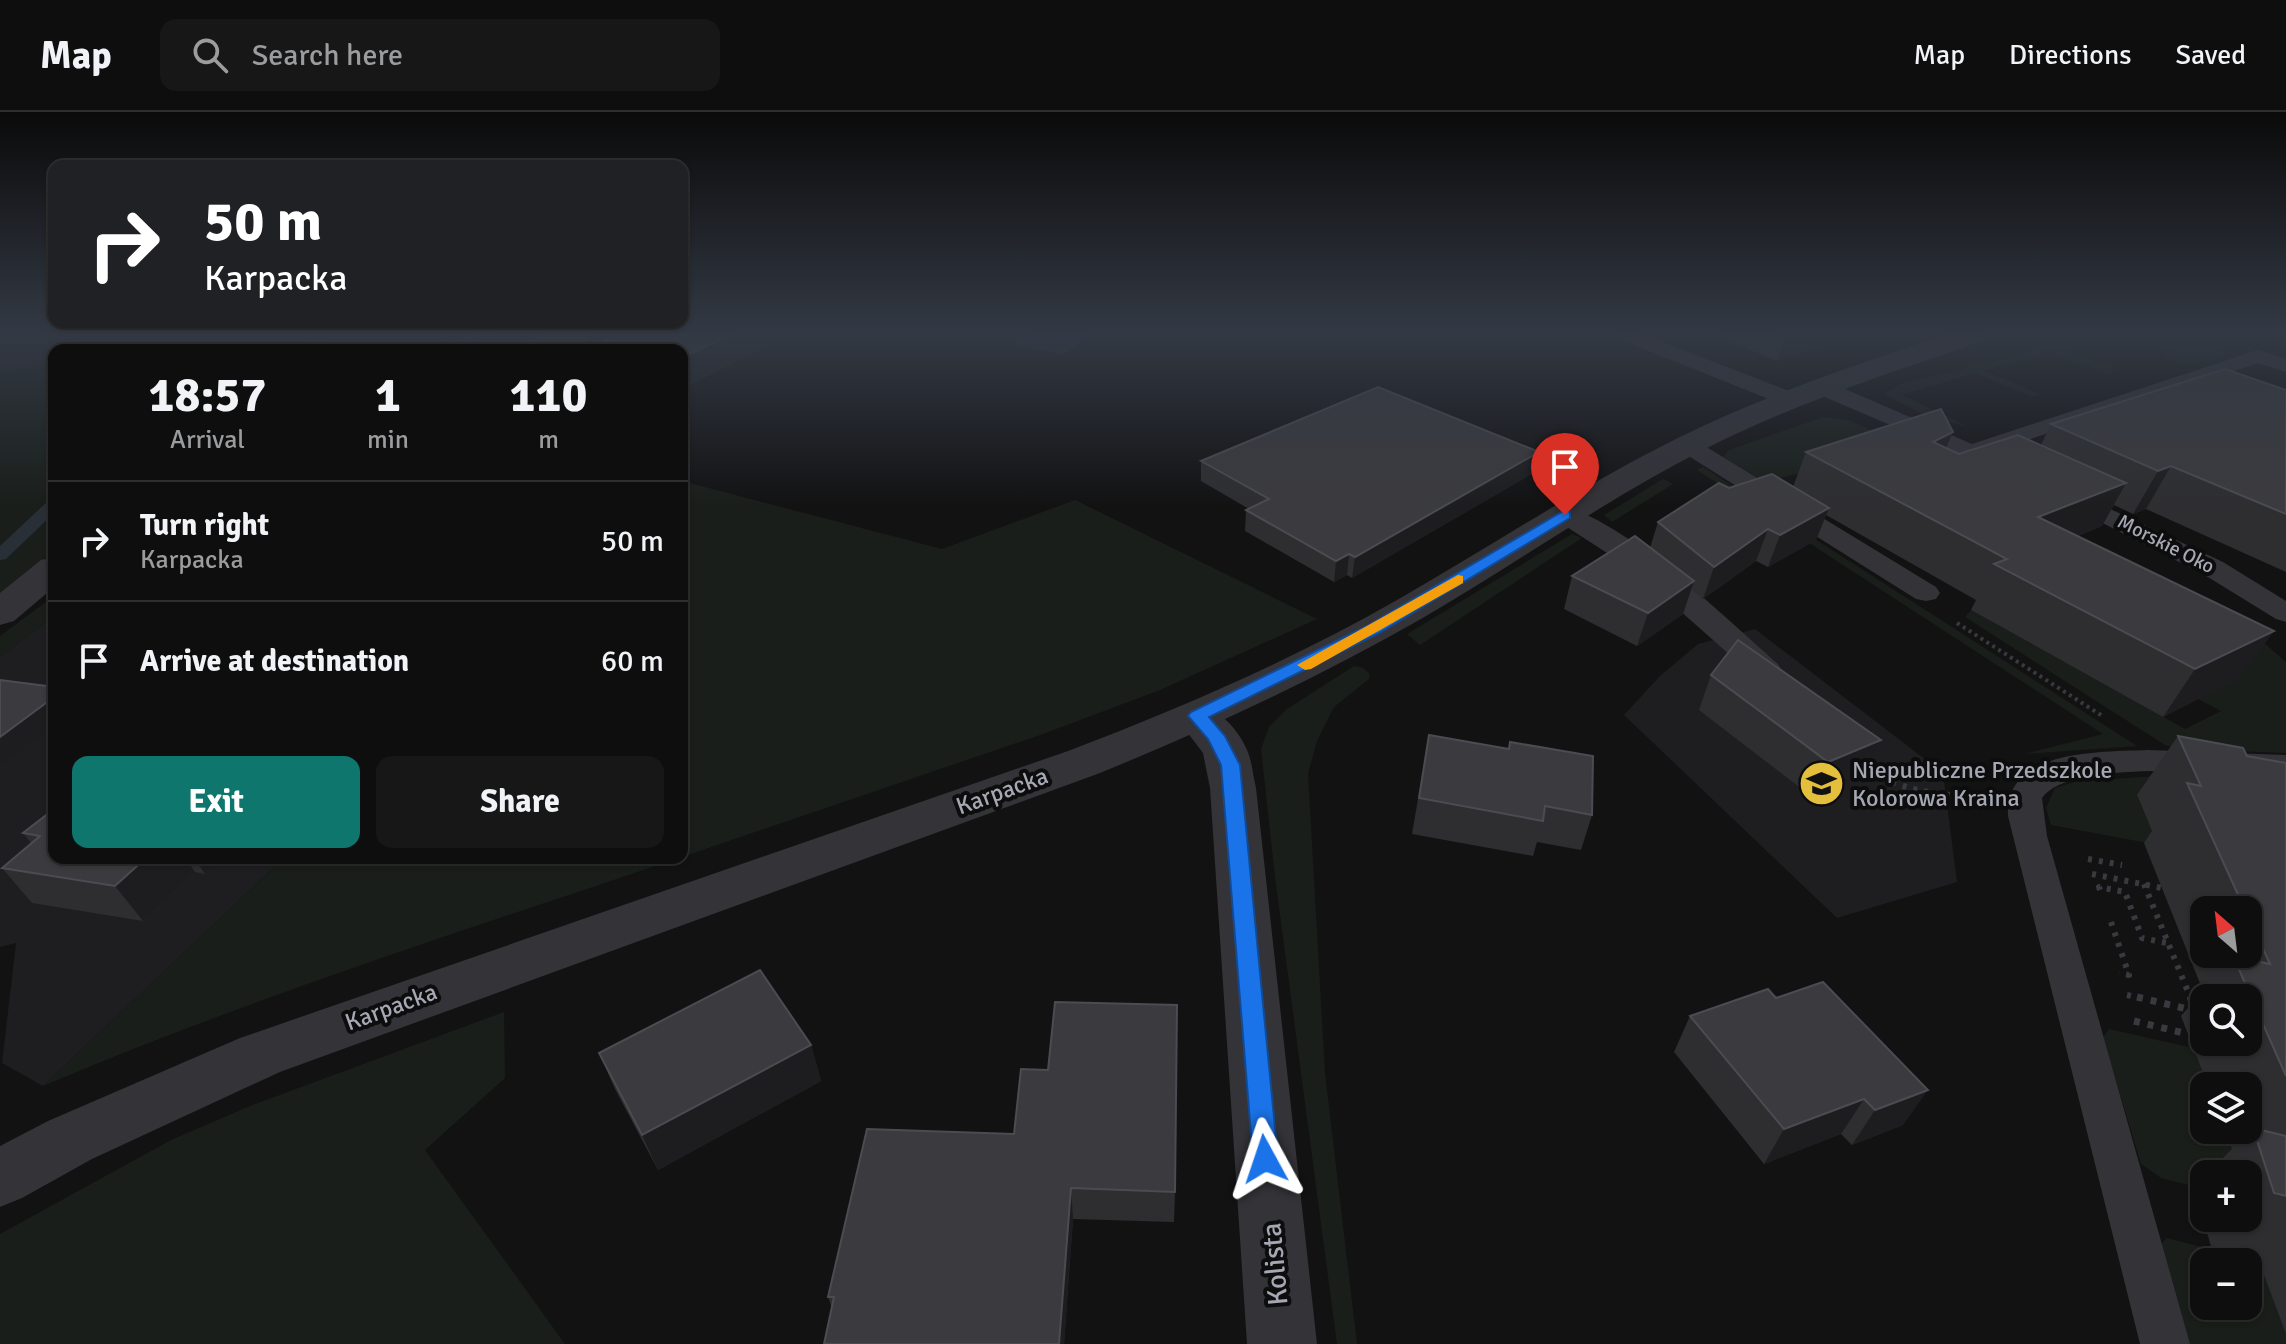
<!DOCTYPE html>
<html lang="en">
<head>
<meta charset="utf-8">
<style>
	:root { --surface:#0e0e0e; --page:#171717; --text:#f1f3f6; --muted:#9b9c9e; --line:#2e2e2e; --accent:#0f766e }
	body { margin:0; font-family:Signika,sans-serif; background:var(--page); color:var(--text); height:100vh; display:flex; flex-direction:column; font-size:30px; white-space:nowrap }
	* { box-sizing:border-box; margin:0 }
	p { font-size:26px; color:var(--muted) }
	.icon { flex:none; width:44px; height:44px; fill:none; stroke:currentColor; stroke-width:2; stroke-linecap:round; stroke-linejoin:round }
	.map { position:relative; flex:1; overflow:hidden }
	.sheet { position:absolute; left:48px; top:232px; width:640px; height:520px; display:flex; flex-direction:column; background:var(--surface); border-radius:16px; box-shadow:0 2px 6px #0004,0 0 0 2px var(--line) }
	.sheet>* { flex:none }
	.top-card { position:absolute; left:48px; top:48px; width:640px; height:168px; border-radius:16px; box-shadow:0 2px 6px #0004,0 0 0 2px var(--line); background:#202124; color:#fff; overflow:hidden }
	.needle { width:52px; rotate:332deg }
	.controls { position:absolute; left:2190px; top:784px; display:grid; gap:16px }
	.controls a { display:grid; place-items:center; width:72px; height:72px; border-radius:16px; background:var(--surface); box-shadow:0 2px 6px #0004,0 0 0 2px var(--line); font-size:40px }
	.pin { position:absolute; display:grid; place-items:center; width:68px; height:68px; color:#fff; margin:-82px -34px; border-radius:50% 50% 50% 0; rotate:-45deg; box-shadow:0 0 8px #0007 }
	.pin .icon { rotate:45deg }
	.me { position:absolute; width:88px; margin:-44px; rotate:355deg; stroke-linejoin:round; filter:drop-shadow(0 0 6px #0008) }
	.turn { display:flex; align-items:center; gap:28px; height:168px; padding:0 24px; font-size:36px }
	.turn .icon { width:104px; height:104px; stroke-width:2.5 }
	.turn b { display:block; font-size:56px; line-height:68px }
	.eta { display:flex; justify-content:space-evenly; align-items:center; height:136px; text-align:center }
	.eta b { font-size:48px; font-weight:700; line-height:56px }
	.action { display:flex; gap:16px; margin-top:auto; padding:16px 24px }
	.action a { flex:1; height:92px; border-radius:16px; background:var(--accent); color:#fff; font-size:32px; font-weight:700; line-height:92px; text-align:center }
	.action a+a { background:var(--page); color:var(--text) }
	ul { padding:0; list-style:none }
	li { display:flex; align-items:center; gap:24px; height:120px; padding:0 24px; border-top:2px solid var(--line) }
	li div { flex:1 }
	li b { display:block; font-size:30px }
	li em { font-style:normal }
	header { display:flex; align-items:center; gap:48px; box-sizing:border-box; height:112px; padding:0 40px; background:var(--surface); border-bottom:2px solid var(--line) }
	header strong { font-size:38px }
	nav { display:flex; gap:44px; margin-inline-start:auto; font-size:28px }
	.search { width:560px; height:72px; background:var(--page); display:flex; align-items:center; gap:20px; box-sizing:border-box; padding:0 28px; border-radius:16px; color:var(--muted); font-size:30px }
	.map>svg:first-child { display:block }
	.built { fill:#1e1e20 }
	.green { fill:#191e1a; fill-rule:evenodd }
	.water { fill:#292f36 }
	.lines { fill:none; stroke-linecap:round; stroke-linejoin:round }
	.stream { fill:#292f36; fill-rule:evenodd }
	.path-far2 { stroke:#393a3f; stroke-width:4; stroke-dasharray:3 4; stroke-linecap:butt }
	.path-far1 { stroke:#393a3f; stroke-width:6; stroke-dasharray:4 7; stroke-linecap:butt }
	.path { stroke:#393a3f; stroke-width:7; stroke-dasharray:6 8; stroke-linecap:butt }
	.service { fill:#333338; fill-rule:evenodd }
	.minor { fill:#333338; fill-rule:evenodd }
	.tertiary { fill:#333338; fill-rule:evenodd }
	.wall { fill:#2e2e31; fill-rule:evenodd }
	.shaded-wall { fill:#1d1d1f }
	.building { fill:#3b3b3f; stroke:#4b4c51; stroke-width:2 }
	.route { fill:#1a73e8; stroke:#114b97; stroke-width:2 }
	.slow { fill:#f59e0b }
	.labels { text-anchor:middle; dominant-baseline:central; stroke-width:8; stroke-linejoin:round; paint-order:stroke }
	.far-street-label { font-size:20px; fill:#a5a7b3; stroke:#0d0d0e }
	.poi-label { font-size:24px; fill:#a5a7b3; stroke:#0d0d0e; text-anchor:start }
	.street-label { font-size:24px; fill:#a5a7b3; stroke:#0d0d0e }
	.near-street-label { font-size:28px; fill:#a5a7b3; stroke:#0d0d0e }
</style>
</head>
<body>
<header>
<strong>Map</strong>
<div class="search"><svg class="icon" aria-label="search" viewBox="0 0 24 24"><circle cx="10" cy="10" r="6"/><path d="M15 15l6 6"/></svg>Search here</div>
<nav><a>Map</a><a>Directions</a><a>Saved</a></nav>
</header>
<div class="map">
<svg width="2286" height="1232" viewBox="0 0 2286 1232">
	<rect width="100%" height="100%" fill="#121213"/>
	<g class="built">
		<path d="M 0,223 L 65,223 L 91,238 L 54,238 L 54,252 L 0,262 Z"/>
		<path d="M 54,504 L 54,746 L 284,746 L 43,974 L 2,951 L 16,831 L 0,835 L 0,545 Z"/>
		<path d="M 1755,517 L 1943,661 L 1957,770 L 1837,806 L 1624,603 L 1660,564 L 1698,532 Z"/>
	</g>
	<g class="green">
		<path d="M 333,223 L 562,223 L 504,238 L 268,238 Z"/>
		<path d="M 2085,223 L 2102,223 L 2060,237 L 2117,258 L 2107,262 L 2050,240 L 1985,259 L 2041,282 L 2032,285 L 1975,261 L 1902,283 L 1967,314 L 1931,307 L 1884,282 L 1900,272 L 2005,247 L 2071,224 Z"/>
		<path d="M 2132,223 C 2149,223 2161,230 2177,234 C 2194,238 2213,226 2226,243 C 2205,250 2180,257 2162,241 L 2171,237 Z"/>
		<path d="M 54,252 L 54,439 L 0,483 L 0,262 Z"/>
		<path d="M 1823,305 L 1848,308 L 1915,337 L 1829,354 L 1765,370 L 1723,345 L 1729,338 Z"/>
		<path d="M 1703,355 L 2137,634 L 2024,642 L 2103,622 L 1697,358 Z"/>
		<path d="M 1663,367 L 1673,372 L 1612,410 L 1604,403 Z"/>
		<path d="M 682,369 L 942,437 L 1075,388 L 1317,507 L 1160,578 L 1043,622 L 682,745 Z"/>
		<path d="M 1572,422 L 1582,426 L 1420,533 L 1407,522 Z"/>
		<path d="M 54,484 L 54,504 L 0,545 L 0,524 Z"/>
		<path d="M 1971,498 L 2185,617 L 2221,599 L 2198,587 L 2239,566 L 2255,523 L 2286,550 L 2286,641 L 2179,637 L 2165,633 L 1965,505 Z"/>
		<path d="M 1354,554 L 1363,556 L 1369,561 L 1369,567 L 1334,595 L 1317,629 L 1308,662 L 1325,961 L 1357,1232 L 1337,1232 L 1275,765 L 1261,637 L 1269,615 L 1287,597 Z"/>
		<path d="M 2181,662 L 2137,684 L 2158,733 L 2051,713 L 2046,696 L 2055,676 L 2074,670 Z"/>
		<path d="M 284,746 L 679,746 C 466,818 250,886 43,974 Z"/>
		<path d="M 504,900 L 505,966 L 425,1038 L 565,1232 L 0,1232 L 0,1122 L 171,1028 L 250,994 Z"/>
		<path d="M 2109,917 L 2193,936 L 2208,974 L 2204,974 L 2204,1018 L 2225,1018 L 2242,1062 L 2204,1062 L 2204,1077 L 2161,1066 L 2141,1052 L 2103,925 Z"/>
		<path d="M 2167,1126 L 2259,1150 L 2286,1222 L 2286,1232 L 2189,1232 L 2159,1134 ZM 2204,1150 L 2248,1150 L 2248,1194 L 2204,1194 Z"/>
	</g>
	<path class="water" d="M 1029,223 L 1092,223 L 1062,243 L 1015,232 Z"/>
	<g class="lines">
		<g class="stream">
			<path d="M 477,223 L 504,223 L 437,238 L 410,238 Z"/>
			<path d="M 54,387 L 54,401 L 6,447 L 0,448 L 0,434 L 48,389 Z"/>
		</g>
		<path class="path-far2" d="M 1957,511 L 2104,605"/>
		<g class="path-far1">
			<path d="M 1863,655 C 1899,678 1936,684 1979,684"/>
			<path d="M 2088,747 L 2122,753"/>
			<path d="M 2092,762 L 2162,776"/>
			<path d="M 2144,772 L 2191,887"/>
			<path d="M 2100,778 L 2099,775 L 2125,780 L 2142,826 L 2167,831"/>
			<path d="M 2111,810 L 2129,863 L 2119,861"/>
			<path d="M 2127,883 L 2145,887"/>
		</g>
		<g class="path">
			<path d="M 2137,885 L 2204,901"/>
			<path d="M 2190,885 L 2195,897"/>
			<path d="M 2134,909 L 2188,922"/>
		</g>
		<g class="service">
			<path d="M 1616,223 L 1644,223 L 1797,282 L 1800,287 L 1797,292 L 1781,292 L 1619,227 Z"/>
			<path d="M 2258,238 L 2286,247 L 2286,260 L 2258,251 L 1992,340 L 2019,352 L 2022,357 L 2019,362 L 2010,364 L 1813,280 L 1810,275 L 1821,269 L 1829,270 L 1972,332 Z"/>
			<path d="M 1687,326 L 1695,328 L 1936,475 L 1940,481 L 1936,487 L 1926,489 L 1916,487 L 1679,338 L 1675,333 L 1679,328 Z"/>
			<path d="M 2070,378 L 2223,450 L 2286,489 L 2286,510 L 2276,507 L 2203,462 L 2061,390 L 2058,385 L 2061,380 Z"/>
			<path d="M 1565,395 C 1628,411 1728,508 1778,552 L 1782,559 L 1778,566 L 1767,568 L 1756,566 L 1635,459 L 1556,408 L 1552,403 L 1556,398 Z"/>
			<path d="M 2148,638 L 2286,643 L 2286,665 C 2237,662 2070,645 2042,686 L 2047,724 L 2190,1232 L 2140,1232 L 2008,704 C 2004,637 2100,640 2148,638 Z"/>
		</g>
		<g class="minor">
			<path d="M 547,223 L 592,223 C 579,242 532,238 511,238 L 515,232 Z"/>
			<path d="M 54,445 L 54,475 L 14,509 L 0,513 L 0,481 L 41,448 Z"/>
			<path d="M 1197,590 C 1217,595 1239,618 1247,638 C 1252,649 1253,664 1256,676 L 1317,1232 L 1247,1232 L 1210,676 L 1203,641 L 1175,604 L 1182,594 Z"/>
		</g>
		<path class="tertiary" d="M 1945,223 L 1986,223 L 1982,229 C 1887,262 1790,293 1701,339 C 1604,389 1515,452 1421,507 C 1318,566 1210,616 1100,661 L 280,960 L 92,1047 L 22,1086 L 0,1095 L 0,1034 L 48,1009 L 240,926 L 1068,639 C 1181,596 1292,548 1397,488 C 1492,434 1582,373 1680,325 C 1765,283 1855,253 1945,223 Z"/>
	</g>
	<g class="wall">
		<path d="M 617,223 L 787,223 L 682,277 L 682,238 L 598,238 L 596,232 Z"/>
		<path d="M 1715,223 L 1851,223 L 1777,249 Z"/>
		<path d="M 2286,278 L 2286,460 L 2146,397 L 2133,402 L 2114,393 L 2102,414 L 2078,424 L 2240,566 L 2163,605 L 1971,498 L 1976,488 L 1826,403 L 1816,428 L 1768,455 L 1756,449 L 1703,487 L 1691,477 L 1683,502 L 1637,534 L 1564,497 L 1572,464 L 1650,436 L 1658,410 L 1729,376 L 1793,375 L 1806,340 L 1945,336 L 1959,342 L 2041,333 L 2051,312 Z"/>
		<path d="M 1539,340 L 1535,360 L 1352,466 L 1347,463 L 1334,470 L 1245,419 L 1246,398 L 1249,397 L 1201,369 L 1201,349 Z"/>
		<path d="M 1711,563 L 1881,628 L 1864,663 L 1812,685 L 1699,598 Z"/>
		<path d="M 1429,623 L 1592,703 L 1581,738 L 1537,730 L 1533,744 L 1412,722 Z"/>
		<path d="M 2178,624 L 2247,644 L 2286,651 L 2286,1222 L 2259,1150 L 2212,1138 L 2194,1074 L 2204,1065 L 2204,1106 L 2248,1106 L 2248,1062 L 2207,1062 L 2232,1037 L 2225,1018 L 2248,1018 L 2248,974 L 2208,974 L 2181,904 L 2203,879 L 2144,731 L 2152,719 L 2137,683 ZM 2204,798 L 2248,798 L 2248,842 L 2204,842 ZM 2204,886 L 2248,886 L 2248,930 L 2204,930 Z"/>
		<path d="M 54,697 L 54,746 L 222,746 L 205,762 L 195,760 L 143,809 L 32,791 L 2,756 L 31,731 L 23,721 Z"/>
		<path d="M 1768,877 L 1903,1013 L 1852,1033 L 1841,1022 L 1764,1052 L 1674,940 L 1690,904 Z"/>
		<path d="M 811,933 L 821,969 L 658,1058 L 615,977 L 599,941 Z"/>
		<path d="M 867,1017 L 1175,1080 L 1174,1110 L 1073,1107 L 1064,1232 L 824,1232 L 832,1196 L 828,1185 Z"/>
	</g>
	<g class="shaded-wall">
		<path d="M 729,223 L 787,223 L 682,277 L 682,246 Z"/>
		<path d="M 1788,223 L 1851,223 L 1777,249 L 1785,224 Z"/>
		<path d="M 1953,320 L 1934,362 L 1933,330 Z"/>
		<path d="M 1539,340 L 1535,360 L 1352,466 L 1355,445 Z"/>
		<path d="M 2171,354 L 2146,397 L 2133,402 L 2158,359 Z"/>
		<path d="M 2126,371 L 2102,414 L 2015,449 L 2038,405 Z"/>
		<path d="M 1829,396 L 1816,428 L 1768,455 L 1780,423 Z"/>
		<path d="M 1768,417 L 1756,449 L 1703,487 L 1714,455 Z"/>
		<path d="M 1349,442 L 1347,463 L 1334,470 L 1336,449 Z"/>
		<path d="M 1694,469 L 1683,502 L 1637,534 L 1648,501 Z"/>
		<path d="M 2274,519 L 2240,566 L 2163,605 L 2195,557 Z"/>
		<path d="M 54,585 L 54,613 L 0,653 L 0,625 Z"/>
		<path d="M 1881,628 L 1864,663 L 1812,685 L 1828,650 Z"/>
		<path d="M 146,746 L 185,746 L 195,760 L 143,809 L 115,774 Z"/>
		<path d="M 194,746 L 222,746 L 205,762 Z"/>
		<path d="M 811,933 L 821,969 L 658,1058 L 642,1023 Z"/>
		<path d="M 1928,978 L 1903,1013 L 1852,1033 L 1875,998 Z"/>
		<path d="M 1864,987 L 1841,1022 L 1764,1052 L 1784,1017 Z"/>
		<path d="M 1071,1076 L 1073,1107 L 1064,1232 L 1059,1232 Z"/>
	</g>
	<g class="building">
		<path d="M 617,223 L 729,223 L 682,246 L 682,238 L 616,238 L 596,232 Z"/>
		<path d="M 2225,257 L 2286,278 L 2286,402 L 2171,354 L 2158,359 L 2051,312 Z"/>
		<path d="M 1378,275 L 1539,340 L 1355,445 L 1349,442 L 1336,449 L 1246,398 L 1269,387 L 1201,349 Z"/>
		<path d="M 1941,297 L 1953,320 L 1933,330 L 1959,342 L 2018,323 L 2126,371 L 2038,405 L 2274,519 L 2195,557 L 1994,452 L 2007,447 L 1806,340 Z"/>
		<path d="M 1772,362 L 1829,396 L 1780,423 L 1768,417 L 1714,455 L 1658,410 L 1719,371 L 1729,376 Z"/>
		<path d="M 1635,424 L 1694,469 L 1648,501 L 1572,464 Z"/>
		<path d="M 1738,528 L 1881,628 L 1828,650 L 1711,563 Z"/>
		<path d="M 0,568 L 54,575 L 54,585 L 0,625 Z"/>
		<path d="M 1429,623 L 1509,637 L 1510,630 L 1593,644 L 1592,703 L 1545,694 L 1543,709 L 1419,686 Z"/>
		<path d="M 2178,624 L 2243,636 L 2247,644 L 2286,651 L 2286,964 L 2233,844 L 2270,852 L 2248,804 L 2248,798 L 2245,798 L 2187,671 L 2201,674 Z"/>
		<path d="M 54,697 L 54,746 L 146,746 L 115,774 L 2,756 L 40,724 L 23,721 Z"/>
		<path d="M 760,858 L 811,933 L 642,1023 L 599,941 Z"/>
		<path d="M 1823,870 L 1928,978 L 1875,998 L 1864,987 L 1784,1017 L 1690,904 L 1768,877 L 1776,886 Z"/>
		<path d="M 1055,890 L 1177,893 L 1175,1080 L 1071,1076 L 1059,1232 L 824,1232 L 834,1185 L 828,1185 L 867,1017 L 1014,1022 L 1021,957 L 1048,958 Z"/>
		<path d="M 2253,1016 L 2286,1024 L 2286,1084 L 2274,1081 Z"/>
	</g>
	<linearGradient id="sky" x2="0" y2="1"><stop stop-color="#0a0a0a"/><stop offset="0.56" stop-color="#333944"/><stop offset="1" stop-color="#333944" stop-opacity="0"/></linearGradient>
	<rect width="2286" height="395" fill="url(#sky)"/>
	<path class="route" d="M 1565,398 L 1570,400 L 1570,406 L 1379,521 L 1209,605 L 1225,624 L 1240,653 L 1278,1047 L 1274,1055 L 1265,1058 L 1256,1055 L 1253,1047 L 1221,653 L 1208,627 L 1188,604 L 1191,600 L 1367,514 Z"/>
	<path class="slow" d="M 1458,463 L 1463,464 L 1463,471 L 1311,557 L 1305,558 L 1297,553 Z"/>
	<defs>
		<symbol id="school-disc" viewBox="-11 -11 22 22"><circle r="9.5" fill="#e3bf3b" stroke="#0d0d0e"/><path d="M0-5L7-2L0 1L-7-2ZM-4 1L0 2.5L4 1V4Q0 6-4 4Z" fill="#111"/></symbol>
	</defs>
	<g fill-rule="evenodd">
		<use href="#school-disc" x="1796" y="646" width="51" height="51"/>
	</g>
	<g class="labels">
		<g class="far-street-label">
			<text transform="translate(2166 432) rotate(27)">Morskie Oko</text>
		</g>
		<g class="poi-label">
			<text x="1852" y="658">Niepubliczne Przedszkole<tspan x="1852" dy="28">Kolorowa Kraina</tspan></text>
		</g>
		<g class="street-label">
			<text transform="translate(1002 679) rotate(-20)">Karpacka</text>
			<text transform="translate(391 895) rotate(-20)">Karpacka</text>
		</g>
		<g class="near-street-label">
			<text transform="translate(1275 1152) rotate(-95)">Kolista</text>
		</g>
	</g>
</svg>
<div class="controls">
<a><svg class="needle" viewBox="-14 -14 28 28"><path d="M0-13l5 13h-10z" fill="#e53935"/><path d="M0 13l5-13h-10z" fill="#9b9c9e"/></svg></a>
<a><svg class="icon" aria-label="search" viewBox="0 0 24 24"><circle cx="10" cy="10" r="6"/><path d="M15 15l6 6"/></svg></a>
<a><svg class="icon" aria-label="layers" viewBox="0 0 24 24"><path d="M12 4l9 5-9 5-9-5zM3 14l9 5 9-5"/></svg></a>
<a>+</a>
<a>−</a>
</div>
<div class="pin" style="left:1565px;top:403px;background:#d93025"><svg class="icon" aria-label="arrive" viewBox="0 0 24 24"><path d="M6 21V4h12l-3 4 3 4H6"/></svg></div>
<svg class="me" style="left:1265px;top:1047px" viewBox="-20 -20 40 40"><path d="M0-17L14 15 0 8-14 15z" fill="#1a73e8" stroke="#fff" stroke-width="4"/></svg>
<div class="top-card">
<div class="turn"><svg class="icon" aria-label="right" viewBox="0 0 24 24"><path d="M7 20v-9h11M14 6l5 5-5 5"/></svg><div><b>50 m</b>Karpacka</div></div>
</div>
<section class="sheet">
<div class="eta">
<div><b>18:57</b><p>Arrival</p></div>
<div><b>1</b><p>min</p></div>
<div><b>110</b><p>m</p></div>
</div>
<ul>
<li><svg class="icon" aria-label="right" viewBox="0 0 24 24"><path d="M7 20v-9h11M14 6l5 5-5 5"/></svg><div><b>Turn right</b><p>Karpacka</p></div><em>50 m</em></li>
<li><svg class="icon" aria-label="arrive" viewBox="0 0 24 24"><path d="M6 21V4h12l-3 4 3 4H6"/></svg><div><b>Arrive at destination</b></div><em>60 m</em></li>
</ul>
<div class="action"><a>Exit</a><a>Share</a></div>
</section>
</div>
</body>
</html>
